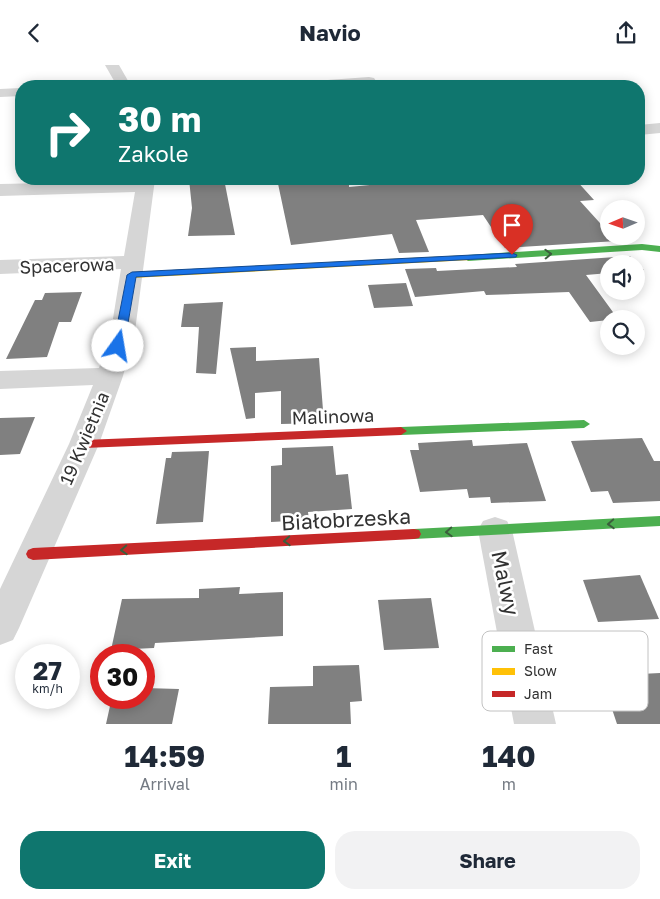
<!DOCTYPE html>
<html lang="en">
<head>
<meta charset="utf-8">
<style>
	:root { --surface:#fff; --page:#f2f2f3; --text:#1f2937; --muted:#747a83; --accent:#0f766e }
	body { margin:0; font-family:"Golos Text",sans-serif; background:var(--page); color:var(--text); height:100vh; display:flex; flex-direction:column; font-size:19px; white-space:nowrap }
	* { box-sizing:border-box; margin:0 }
	p { font-size:16px; color:var(--muted) }
	.icon { flex:none; width:28px; height:28px; fill:none; stroke:currentColor; stroke-width:2; stroke-linecap:round; stroke-linejoin:round }
	.map { position:relative; height:659px; overflow:hidden }
	.sheet { display:flex; flex-direction:column; background:var(--surface); flex:1 }
	.sheet>* { flex:none }
	.top-card { position:absolute; left:15px; top:15px; width:630px; height:105px; border-radius:20px; box-shadow:0 2px 12px #0003; background:#0f766e; color:#fff; overflow:hidden }
	.needle { width:32px; rotate:268deg }
	.buttons { position:absolute; left:600px; top:135px; display:grid; gap:10px }
	.buttons a { display:grid; place-items:center; width:45px; height:45px; border-radius:50%; background:var(--surface); box-shadow:0 2px 12px #0003; font-size:25px }
	.speed { position:absolute; left:15px; top:579px; display:flex; gap:10px; font-size:25px; font-weight:700; text-align:center }
	.speed>* { display:grid; place-content:center; width:65px; height:65px; border-radius:50%; background:var(--surface); box-shadow:0 2px 12px #0003; line-height:1 }
	.speed small { font-size:12px; font-weight:400 }
	.speed .limit { border:8px solid #d22; background:#fff; color:#111 }
	.pin { position:absolute; display:grid; place-items:center; width:42px; height:42px; color:#fff; margin:-51px -21px; border-radius:50% 50% 50% 0; rotate:-45deg; box-shadow:0 0 5px #0007 }
	.pin .icon { rotate:45deg }
	.me { position:absolute; width:55px; margin:-28px; rotate:13deg; stroke-linejoin:round; filter:drop-shadow(0 0 4px #0008) }
	.turn { display:flex; align-items:center; gap:18px; height:105px; padding:0 20px; font-size:22px }
	.turn .icon { width:65px; height:65px; stroke-width:2.5 }
	.turn b { display:block; font-size:35px; line-height:42px }
	.eta { display:flex; justify-content:space-evenly; align-items:center; height:85px; text-align:center }
	.eta b { font-size:30px; font-weight:700; line-height:35px }
	.primary-button { display:flex; gap:10px; margin-top:auto; padding:10px 20px }
	.primary-button a { flex:1; height:58px; border-radius:20px; background:var(--accent); color:#fff; font-size:20px; font-weight:700; line-height:58px; text-align:center }
	.primary-button a+a { background:var(--page); color:var(--text) }
	header { display:flex; justify-content:space-between; align-items:center; height:65px; padding:0 20px; background:var(--surface); font-size:22px; font-weight:700 }
	.map>svg:first-child { display:block }
	.building { fill:#808080 }
	.lines { fill:none; stroke-linecap:round; stroke-linejoin:round }
	.street { fill:#d6d6d6; fill-rule:evenodd }
	.fast { fill:#4caf50; fill-rule:evenodd }
	.slow { fill:#ffc107; fill-rule:evenodd }
	.jam { fill:#c62828; fill-rule:evenodd }
	.oneway { stroke:#3b5e3c }
	.route { fill:#1a73e8; stroke:#114b97 }
	.labels { text-anchor:middle; dominant-baseline:central; stroke-width:5; stroke-linejoin:round; paint-order:stroke }
	.street-label { font-size:18px; fill:#323232; stroke:#fff }
	.near-street-label { font-size:21px; fill:#323232; stroke:#fff }
	.key { fill:#fff; stroke:#c2c2c2; stroke-width:1 }
	.key-label { font-size:14px; fill:#323232 }
</style>
</head>
<body>
<header><svg class="icon" aria-label="back" viewBox="0 0 24 24"><path d="M15 5l-7 7 7 7"/></svg>Navio<svg class="icon" aria-label="share" viewBox="0 0 24 24"><path d="M12 15V3M7 8l5-5 5 5M5 13v7h14v-7"/></svg></header>
<div class="map">
<svg width="660" height="659" viewBox="0 0 660 659">
	<rect width="100%" height="100%" fill="#fff"/>
	<g class="building">
		<path d="M 189,114 L 224,114 L 235,170 L 188,171 L 192,143 Z"/>
		<path d="M 277,114 L 349,114 L 349,122 L 432,114 L 575,114 L 594,135 L 580,136 L 609,168 L 609,171 L 612,171 L 617,176 L 505,183 L 483,150 L 416,155 L 429,187 L 399,188 L 392,169 L 291,180 Z"/>
		<path d="M 630,191 L 644,205 L 636,206 L 636,199 L 609,199 L 609,208 L 586,210 L 618,254 L 590,257 L 569,227 L 486,230 L 484,226 L 415,232 L 405,204 L 436,203 L 437,206 L 517,202 L 515,199 Z"/>
		<path d="M 406,218 L 413,241 L 374,243 L 368,220 Z"/>
		<path d="M 82,227 L 71,257 L 59,257 L 47,292 L 6,294 L 35,235 L 42,235 L 45,228 Z"/>
		<path d="M 223,237 L 216,309 L 196,308 L 199,262 L 181,262 L 184,239 Z"/>
		<path d="M 256,282 L 256,296 L 319,293 L 324,358 L 281,359 L 281,326 L 255,328 L 255,353 L 246,354 L 230,283 Z"/>
		<path d="M 35,352 L 20,389 L 0,390 L 0,353 Z"/>
		<path d="M 642,373 L 654,396 L 660,396 L 660,436 L 613,438 L 608,426 L 591,427 L 571,376 Z"/>
		<path d="M 472,375 L 473,381 L 527,378 L 546,436 L 491,438 L 490,432 L 469,433 L 467,424 L 420,427 L 410,385 L 419,385 L 418,378 Z"/>
		<path d="M 333,381 L 336,410 L 348,409 L 352,444 L 308,447 L 309,455 L 271,457 L 271,401 L 282,400 L 282,383 Z"/>
		<path d="M 209,386 L 203,457 L 156,459 L 166,393 L 171,393 L 172,387 Z"/>
		<path d="M 640,510 L 659,554 L 598,557 L 583,515 Z"/>
		<path d="M 240,522 L 239,529 L 283,527 L 283,571 L 155,578 L 154,583 L 111,585 L 122,534 L 199,533 L 199,524 Z"/>
		<path d="M 431,533 L 439,583 L 384,585 L 378,535 Z"/>
		<path d="M 359,600 L 362,636 L 350,637 L 351,659 L 268,659 L 270,622 L 313,621 L 313,601 Z"/>
		<path d="M 660,608 L 660,659 L 617,659 L 601,611 Z"/>
		<path d="M 144,623 L 179,624 L 172,659 L 106,659 L 112,632 L 144,632 Z"/>
	</g>
	<g class="lines">
		<g class="street">
			<path d="M 105,0 L 119,0 L 131,21 L 117,21 Z"/>
			<path d="M 369,12 L 374,13 L 376,16 L 374,19 L 356,21 L 293,21 L 295,18 L 300,17 Z"/>
			<path d="M 21,23 L 21,31 L 0,32 L 0,24 Z"/>
			<path d="M 660,58 L 660,68 L 639,70 L 639,60 Z"/>
			<path d="M 137,114 L 155,114 L 135,266 L 123,311 L 99,379 L 19,563 L 13,575 L 0,580 L 0,524 L 69,379 L 93,320 L 0,324 L 0,306 L 99,303 L 111,266 L 121,204 L 0,209 L 0,195 L 124,191 L 135,127 L 0,131 L 0,119 L 137,116 Z"/>
			<path d="M 495,452 L 507,456 L 512,465 L 556,659 L 514,659 L 478,465 L 483,456 Z"/>
		</g>
		<g class="fast">
			<path d="M 642,179 L 660,181 L 660,187 L 642,185 L 468,196 L 464,193 L 468,190 Z"/>
			<path d="M 584,355 L 590,359 L 584,363 L 401,370 L 395,366 L 401,362 Z"/>
			<path d="M 660,451 L 660,461 L 414,474 L 409,473 L 407,469 L 409,465 L 414,464 Z"/>
		</g>
		<path class="slow" d="M 468,190 L 472,193 L 471,195 L 132,213 L 127,210 L 132,207 Z"/>
		<g class="jam">
			<path d="M 401,362 L 407,366 L 401,370 L 84,383 L 80,382 L 78,379 L 80,376 L 84,375 Z"/>
			<path d="M 414,464 L 419,465 L 421,469 L 419,473 L 414,474 L 33,495 L 28,493 L 26,489 L 28,485 L 33,483 Z"/>
		</g>
	</g>
	<defs><path id="oneway-chevron" d="M-2-3.5L2.5 0L-2 3.5" fill="none" stroke-width="1.6" stroke-linecap="round" stroke-linejoin="round" transform="scale(1.25)"/></defs>
	<g class="oneway">
		<use href="#oneway-chevron" transform="translate(548 189) rotate(-2)"/>
		<use href="#oneway-chevron" transform="translate(611 459) rotate(177)"/>
		<use href="#oneway-chevron" transform="translate(449 467) rotate(177)"/>
		<use href="#oneway-chevron" transform="translate(287 476) rotate(177)"/>
		<use href="#oneway-chevron" transform="translate(124 485) rotate(177)"/>
	</g>
	<path class="route" d="M 512,188 L 517,190 L 516,192 L 136,212 L 124,281 L 118,284 L 113,281 L 127,210 L 132,207 Z"/>
	<g class="labels">
		<g class="street-label">
			<text transform="translate(67 200) rotate(-2)">Spacerowa</text>
			<text transform="translate(333 351) rotate(-2)">Malinowa</text>
			<text transform="translate(84 373) rotate(-67)">19 Kwietnia</text>
		</g>
		<g class="near-street-label">
			<text transform="translate(346 454) rotate(-3)">Białobrzeska</text>
			<text transform="translate(506 518) rotate(78)">Malwy</text>
		</g>
	</g>
	<rect x="482" y="566" width="166" height="80" rx="8" class="key"/>
	<rect x="492" y="581" width="23" height="6" fill="#4caf50"/>
	<rect x="492" y="603" width="23" height="7" fill="#ffc107"/>
	<rect x="492" y="626" width="23" height="6" fill="#c62828"/>
	<g class="key-label">
		<text x="524" y="589">Fast</text>
		<text x="524" y="611">Slow</text>
		<text x="524" y="634">Jam</text>
	</g>
</svg>
<div class="buttons">
<a><svg class="needle" viewBox="-14 -14 28 28"><path d="M0-13l5 13h-10z" fill="#e53935"/><path d="M0 13l5-13h-10z" fill="#747a83"/></svg></a>
<a><svg class="icon" aria-label="sound" viewBox="0 0 24 24"><path d="M4 9h4l5-4v14l-5-4H4zM17 9q2 3 0 6"/></svg></a>
<a><svg class="icon" aria-label="search" viewBox="0 0 24 24"><circle cx="10" cy="10" r="6"/><path d="M15 15l6 6"/></svg></a>
</div>
<div class="speed"><div>27<small>km/h</small></div><div class="limit">30</div></div>
<div class="pin" style="left:512px;top:190px;background:#d93025"><svg class="icon" aria-label="arrive" viewBox="0 0 24 24"><path d="M6 21V4h12l-3 4 3 4H6"/></svg></div>
<svg class="me" style="left:118px;top:281px" viewBox="-20 -20 40 40"><circle r="19" fill="#fff"/><path d="M0-13L10 11 0 6-10 11z" fill="#1a73e8"/></svg>
<div class="top-card">
<div class="turn"><svg class="icon" aria-label="right" viewBox="0 0 24 24"><path d="M7 20v-9h11M14 6l5 5-5 5"/></svg><div><b>30 m</b>Zakole</div></div>
</div>
</div>
<section class="sheet">
<div class="eta">
<div><b>14:59</b><p>Arrival</p></div>
<div><b>1</b><p>min</p></div>
<div><b>140</b><p>m</p></div>
</div>
<div class="primary-button"><a>Exit</a><a>Share</a></div>
</section>
</body>
</html>
